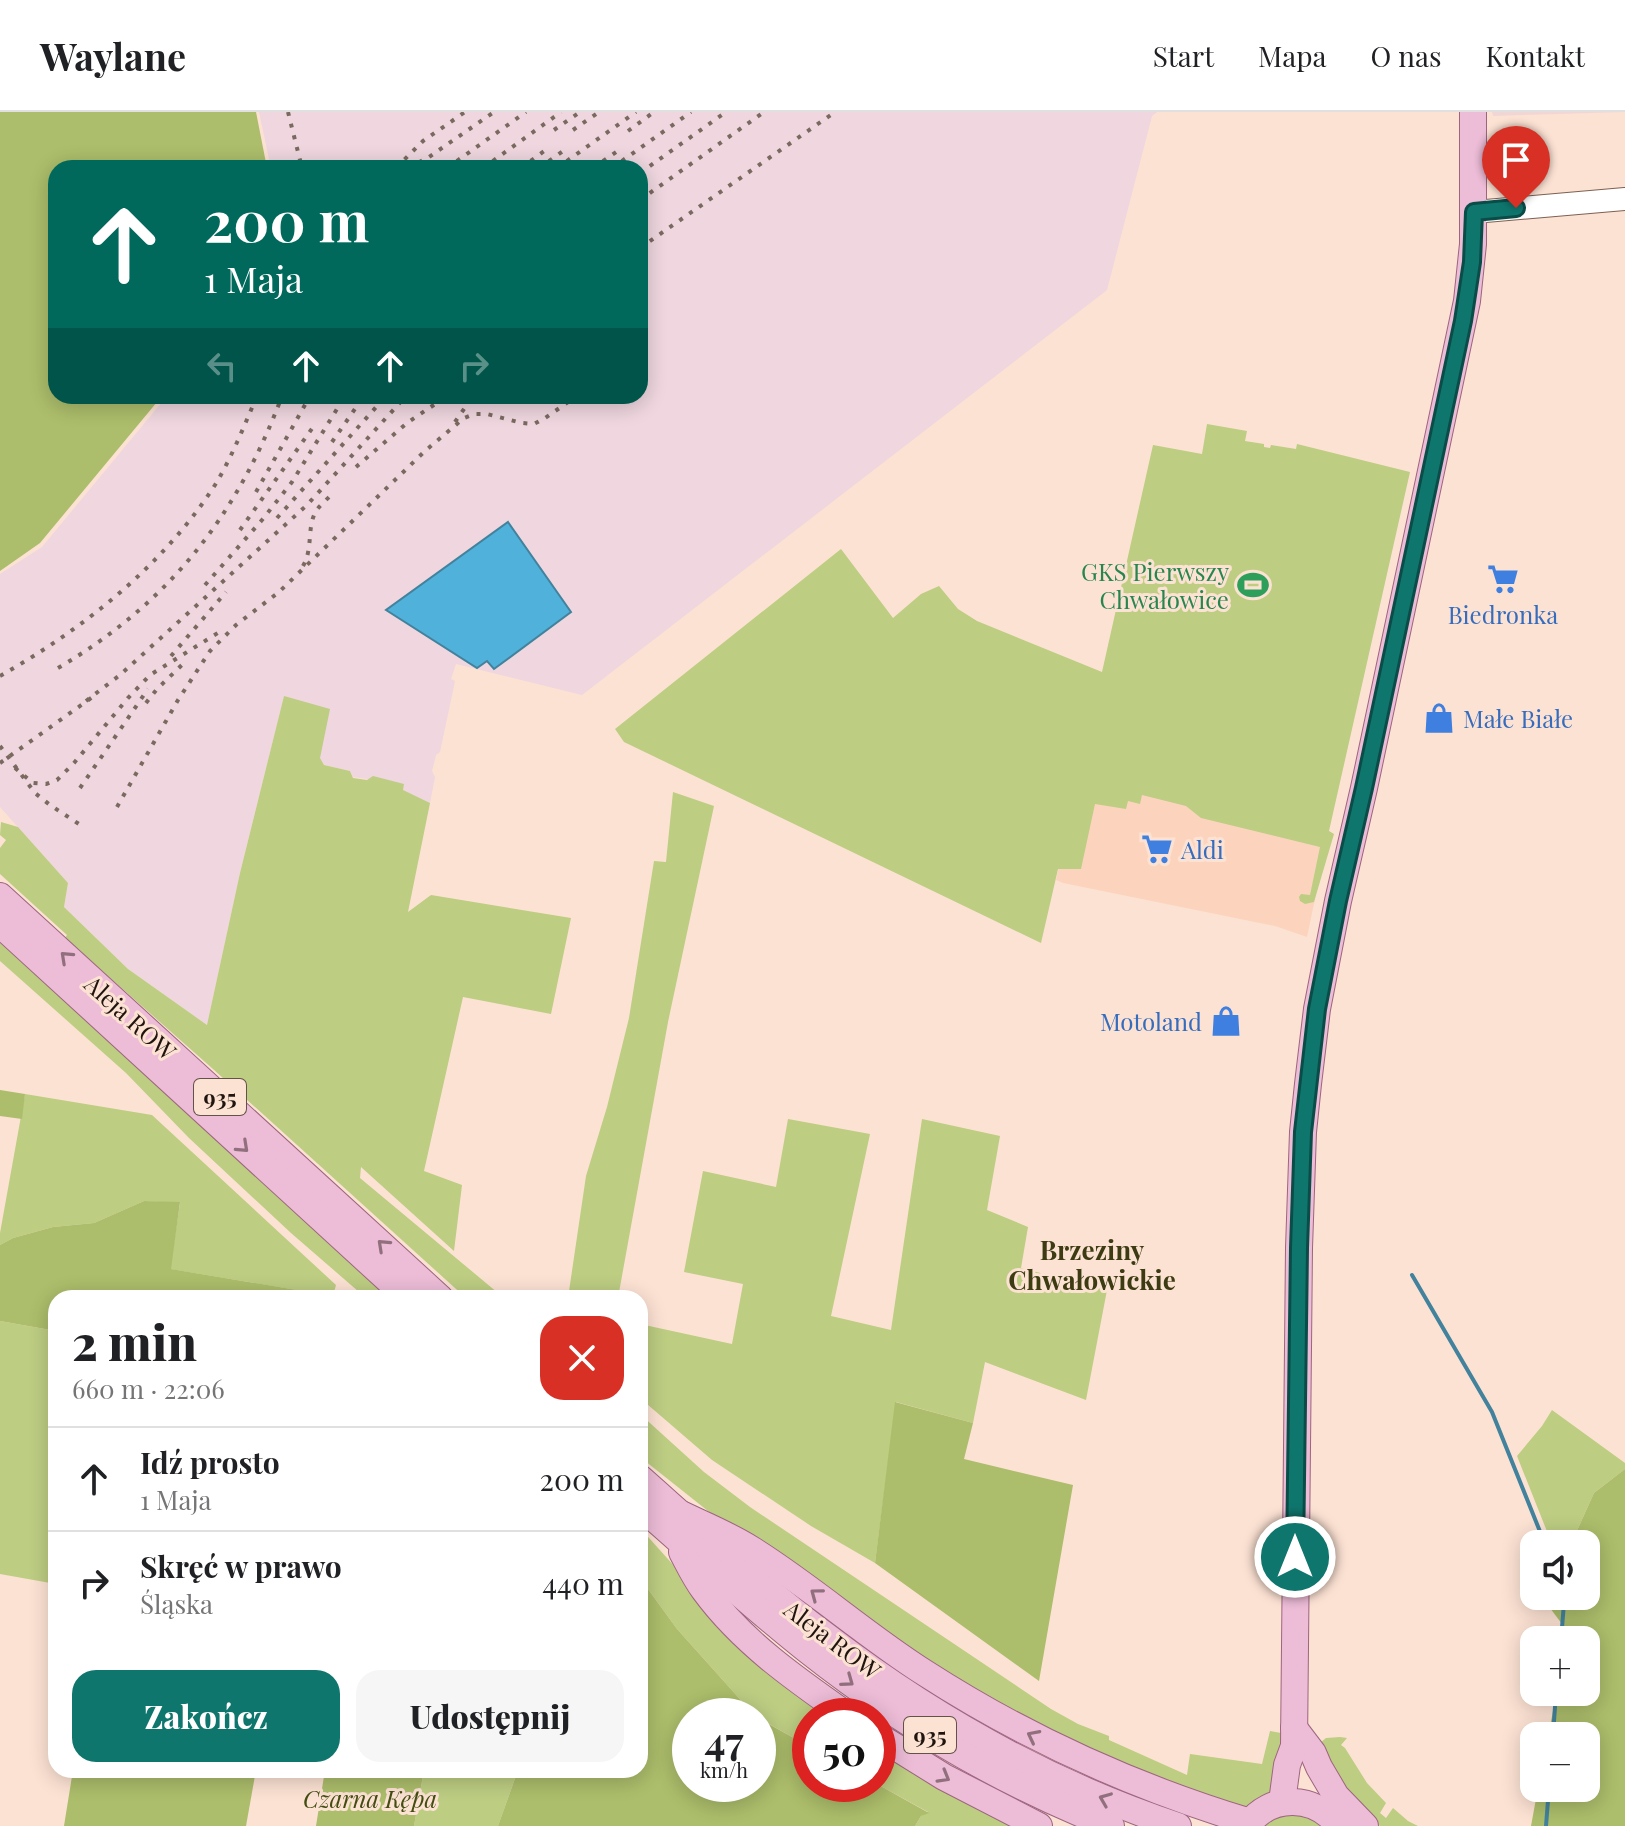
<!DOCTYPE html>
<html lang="pl">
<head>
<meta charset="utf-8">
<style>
	:root { --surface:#fff; --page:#f6f6f6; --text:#202124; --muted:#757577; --line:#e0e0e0; --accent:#0f766e }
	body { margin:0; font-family:"Playfair Display",serif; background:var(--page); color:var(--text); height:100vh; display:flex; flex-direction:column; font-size:30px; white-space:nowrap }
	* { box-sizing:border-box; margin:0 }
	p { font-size:26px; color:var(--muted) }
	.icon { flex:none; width:44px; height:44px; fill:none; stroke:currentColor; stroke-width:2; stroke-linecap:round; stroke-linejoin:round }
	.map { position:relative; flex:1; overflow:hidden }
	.side { position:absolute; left:48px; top:1178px; width:600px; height:488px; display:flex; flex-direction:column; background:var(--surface); border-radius:24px; box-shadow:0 4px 20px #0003 }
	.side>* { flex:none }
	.hud { position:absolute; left:48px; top:48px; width:600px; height:244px; border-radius:24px; box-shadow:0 4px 20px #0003; background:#00695c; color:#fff; overflow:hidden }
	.controls { position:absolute; left:1520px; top:1418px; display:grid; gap:16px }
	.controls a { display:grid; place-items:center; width:80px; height:80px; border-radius:16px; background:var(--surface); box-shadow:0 4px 20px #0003; font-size:40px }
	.speed { position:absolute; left:672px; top:1586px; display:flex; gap:16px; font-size:40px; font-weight:700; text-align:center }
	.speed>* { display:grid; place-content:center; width:104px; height:104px; border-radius:50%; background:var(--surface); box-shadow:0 4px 20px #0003; line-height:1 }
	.speed small { font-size:20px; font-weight:400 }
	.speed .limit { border:12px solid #d22; background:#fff; color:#111 }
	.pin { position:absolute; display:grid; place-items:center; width:68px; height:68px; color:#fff; margin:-82px -34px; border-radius:50% 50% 50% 0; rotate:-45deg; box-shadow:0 0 8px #0007 }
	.pin .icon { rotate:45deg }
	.me { position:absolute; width:88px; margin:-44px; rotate:0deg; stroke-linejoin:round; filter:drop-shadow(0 0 6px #0008) }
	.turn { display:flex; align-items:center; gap:28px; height:168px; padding:0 24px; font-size:36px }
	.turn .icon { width:104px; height:104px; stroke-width:2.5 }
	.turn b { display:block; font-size:56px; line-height:68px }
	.lanes { display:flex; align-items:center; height:76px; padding:0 24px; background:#0003; justify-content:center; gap:40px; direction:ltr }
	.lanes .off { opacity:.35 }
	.round { display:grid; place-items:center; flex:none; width:84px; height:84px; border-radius:24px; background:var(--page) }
	.headline { display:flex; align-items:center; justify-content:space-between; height:136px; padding:0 24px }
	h1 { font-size:48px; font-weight:800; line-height:60px }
	.action { display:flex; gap:16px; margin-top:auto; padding:16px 24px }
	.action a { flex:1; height:92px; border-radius:24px; background:var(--accent); color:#fff; font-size:32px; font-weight:800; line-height:92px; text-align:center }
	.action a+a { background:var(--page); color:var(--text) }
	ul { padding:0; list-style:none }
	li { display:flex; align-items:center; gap:24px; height:104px; padding:0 24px; border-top:2px solid var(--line) }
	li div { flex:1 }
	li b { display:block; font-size:30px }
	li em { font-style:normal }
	header { display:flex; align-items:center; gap:48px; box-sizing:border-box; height:112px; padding:0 40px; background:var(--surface); border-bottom:2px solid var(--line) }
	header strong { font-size:38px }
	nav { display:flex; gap:44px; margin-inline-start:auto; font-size:28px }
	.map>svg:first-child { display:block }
	.built { fill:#fcd4be }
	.industrial { fill:#efd6df }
	.education { fill:#f1d6d6 }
	.green { fill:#bdcd82 }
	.forest { fill:#acbd6b }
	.water { fill:#50b1da; stroke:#42829d; stroke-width:2 }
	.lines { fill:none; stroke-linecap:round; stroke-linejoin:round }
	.stream { stroke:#42829d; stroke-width:4 }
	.minor-casing { stroke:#7d6051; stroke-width:24 }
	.major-casing { stroke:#9d657f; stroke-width:28 }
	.minor { stroke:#fff; stroke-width:22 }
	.major { stroke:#edbcd7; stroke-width:26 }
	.rail { stroke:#7a695f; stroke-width:4; stroke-dasharray:4 8; stroke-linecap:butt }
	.oneway { stroke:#91707d }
	.route-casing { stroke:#0a4d48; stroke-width:20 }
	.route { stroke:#0f766e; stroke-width:14 }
	.labels { text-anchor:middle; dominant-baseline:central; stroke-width:6; stroke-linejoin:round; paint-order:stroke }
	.shield { fill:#fce2d3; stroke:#625249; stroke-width:2 }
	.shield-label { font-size:22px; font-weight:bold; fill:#20140e }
	.leisure-label { font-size:24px; fill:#27864d; stroke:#fce2d3; text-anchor:end }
	.shop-label { font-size:24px; fill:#366cbe; stroke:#fce2d3; text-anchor:start }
	.street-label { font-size:24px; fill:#20140e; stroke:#fce2d3 }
	.park-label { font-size:24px; font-style:italic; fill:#434d11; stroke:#fce2d3 }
	.neighbourhood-label { font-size:26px; font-weight:bold; fill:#3c3b12; stroke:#fce2d3 }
</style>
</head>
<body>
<header>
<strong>Waylane</strong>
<nav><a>Start</a><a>Mapa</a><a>O nas</a><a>Kontakt</a></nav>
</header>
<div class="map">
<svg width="1625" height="1714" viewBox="0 0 1625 1714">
	<rect width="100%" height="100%" fill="#fce2d3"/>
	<path class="built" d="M 1080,659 L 1329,720 L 1307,825 L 1275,814 L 1063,771 L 1056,768 Z"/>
	<path class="industrial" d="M 259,0 L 1157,0 L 1152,4 L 1107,178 L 582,583 L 456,552 L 451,567 L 455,569 L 440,640 L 436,643 L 432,659 L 435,665 L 430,691 L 402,678 L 404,672 L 353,665 L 350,659 L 324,653 L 284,584 L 240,761 L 207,913 L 128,857 L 64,795 L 68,771 L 0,695 L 0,462 L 42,435 L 167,284 L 640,284 L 640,56 L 271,56 Z"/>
	<path class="education" d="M 1492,0 L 1625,0 L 1493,4 Z"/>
	<g class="green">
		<path d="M 1207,312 L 1247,319 L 1245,329 L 1264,332 L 1264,335 L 1270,336 L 1271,333 L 1296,337 L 1297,332 L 1410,360 L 1329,719 L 1334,722 L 1314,790 L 1305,792 L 1300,789 L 1299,785 L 1301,782 L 1310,783 L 1320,735 L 1201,706 L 1186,694 L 1142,683 L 1140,692 L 1128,689 L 1126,697 L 1095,692 L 1081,757 L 1058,757 L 1041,831 L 624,630 L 615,617 L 841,437 L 893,506 L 921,482 L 939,474 L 958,497 L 977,509 L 1102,560 L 1153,333 L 1202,342 Z"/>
		<path d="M 284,584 L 330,597 L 320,646 L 324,653 L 350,659 L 353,666 L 367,668 L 373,664 L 404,672 L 403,678 L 430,691 L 408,800 L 431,783 L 571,806 L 551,902 L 463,885 L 424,1059 L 462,1073 L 454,1139 L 361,1055 L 360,1066 L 504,1186 L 466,1186 L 213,957 L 65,826 L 67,823 L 0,762 L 0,736 L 6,728 L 0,723 L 1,710 L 18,715 L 68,771 L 64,795 L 128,857 L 207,913 L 240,761 Z"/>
		<path d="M 673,680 L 714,694 L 668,910 L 618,1186 L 568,1186 L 586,1064 L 607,995 L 629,906 L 654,749 L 666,750 Z"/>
		<path d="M 0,828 L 394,1186 L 366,1186 L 291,1121 L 189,1026 L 126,961 L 0,849 Z"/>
		<path d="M 25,982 L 152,1003 L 336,1173 L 333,1184 L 170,1157 L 180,1091 L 144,1089 L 94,1111 L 53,1115 L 13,1126 L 0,1133 L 0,1121 Z"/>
		<path d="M 788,1007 L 870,1022 L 831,1204 L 891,1218 L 922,1007 L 1000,1024 L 987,1098 L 1028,1115 L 1021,1156 L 1107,1178 L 1086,1288 L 985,1250 L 973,1311 L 896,1290 L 875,1451 L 811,1414 L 712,1348 L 640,1286 L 640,1212 L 732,1232 L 743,1172 L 684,1160 L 703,1059 L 776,1075 Z"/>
		<path d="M 0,1209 L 56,1219 L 56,1472 L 0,1462 Z"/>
		<path d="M 1552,1298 L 1625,1351 L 1625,1357 L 1594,1381 L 1571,1432 L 1552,1432 L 1517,1344 L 1542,1314 Z"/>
		<path d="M 640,1302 L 704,1360 L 750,1395 L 1051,1597 L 1078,1612 L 1109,1624 L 1109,1628 L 1187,1663 L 1190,1642 L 1262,1652 L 1270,1619 L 1281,1621 L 1285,1627 L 1279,1675 L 1251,1697 L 1170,1676 L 975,1583 L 708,1399 L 640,1345 Z"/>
		<path d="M 640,1416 L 676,1456 L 836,1604 L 810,1604 L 810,1635 L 755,1604 L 677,1517 L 640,1466 Z"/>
		<path d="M 1340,1625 L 1347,1626 L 1341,1633 L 1345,1636 L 1367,1671 L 1386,1691 L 1380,1701 L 1386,1706 L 1393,1696 L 1408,1709 L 1418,1714 L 1380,1714 L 1363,1701 L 1357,1694 L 1320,1631 L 1326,1626 Z"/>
		<path d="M 878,1633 L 1022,1714 L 915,1714 L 921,1704 L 928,1700 L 877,1672 Z"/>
		<path d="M 424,1658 L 518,1658 L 498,1714 L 414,1714 Z"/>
		<path d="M 1289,1698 L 1328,1714 L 1259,1714 Z"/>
	</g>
	<g class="forest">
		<path d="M 0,0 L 256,0 L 267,56 L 56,56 L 56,284 L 162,284 L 40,431 L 0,459 Z"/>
		<path d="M 0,978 L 25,982 L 22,1007 L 0,1004 Z"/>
		<path d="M 144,1089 L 180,1090 L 171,1157 L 333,1184 L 333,1186 L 56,1186 L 56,1219 L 0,1209 L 0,1133 L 13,1126 L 53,1115 L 94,1111 Z"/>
		<path d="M 895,1290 L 973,1311 L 964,1347 L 1073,1373 L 1039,1569 L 875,1451 Z"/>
		<path d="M 1625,1357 L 1625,1714 L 1531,1714 L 1538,1676 L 1586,1676 L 1586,1624 L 1548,1624 L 1557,1580 L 1586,1580 L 1586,1528 L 1567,1528 L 1568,1520 L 1541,1484 L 1586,1484 L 1586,1432 L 1571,1432 L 1594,1381 Z"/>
		<path d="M 640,1466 L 677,1517 L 755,1604 L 690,1604 L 690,1672 L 758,1672 L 758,1606 L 810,1635 L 810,1672 L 877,1672 L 929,1701 L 921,1704 L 915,1714 L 498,1714 L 518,1658 L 640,1658 Z"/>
		<path d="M 73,1658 L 256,1658 L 246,1714 L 64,1714 Z"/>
		<path d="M 325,1658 L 424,1658 L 414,1714 L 316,1714 Z"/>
	</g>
	<path class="water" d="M 508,410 L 571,500 L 494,557 L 487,549 L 477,556 L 386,498 Z"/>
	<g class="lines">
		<g class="stream">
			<path d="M 1412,1163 L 1492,1300 L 1545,1432"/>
			<path d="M 1561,1528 L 1564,1491 L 1562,1484"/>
			<path d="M 1553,1624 L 1556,1580"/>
			<path d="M 1546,1714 L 1549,1676"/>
		</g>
		<defs>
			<path id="minor" d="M 1474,100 L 1625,87"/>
			<g id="major">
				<path d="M 0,784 L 440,1186"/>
				<path d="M 0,812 L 408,1186"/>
				<path d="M 640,1366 C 701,1420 761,1475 826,1524 C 933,1606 1051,1672 1178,1714"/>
				<path d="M 640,1394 C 695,1442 749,1492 806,1537 C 898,1610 1002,1671 1111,1714"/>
				<path d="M 681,1402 C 704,1413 729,1423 751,1437 C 812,1475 865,1523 925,1561 C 1026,1626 1134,1675 1250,1710"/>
				<path d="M 682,1440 C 689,1453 695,1466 704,1478 C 742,1530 795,1567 848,1604"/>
				<path d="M 1294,1616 L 1313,1641 L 1319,1655 L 1336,1684 L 1365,1714"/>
				<path d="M 878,1624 L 944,1665 L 1039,1714"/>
				<path d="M 1282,1690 L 1287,1653 L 1294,1634 L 1299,1136 L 1303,1020 L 1308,972 L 1317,897 L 1338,789 L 1364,676 L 1467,189 L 1473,132 L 1473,0"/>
				<path d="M 1247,1714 C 1271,1681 1315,1683 1339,1714"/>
			</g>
		</defs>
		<use href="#minor" class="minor-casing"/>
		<use href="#major" class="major-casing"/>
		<use href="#minor" class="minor"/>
		<use href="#major" class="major"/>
		<g class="rail">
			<path d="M 288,0 L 302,56"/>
			<path d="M 554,18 L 580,0"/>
			<path d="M 573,18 L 599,0"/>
			<path d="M 628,19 L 654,0"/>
			<path d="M 396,56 L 423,29 L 465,0"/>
			<path d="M 408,56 L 429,45 L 494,0"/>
			<path d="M 447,56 L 526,0"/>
			<path d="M 483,56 L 561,0"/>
			<path d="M 521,56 L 547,37"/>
			<path d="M 539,56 L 566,37"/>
			<path d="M 557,56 L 636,0"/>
			<path d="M 593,56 L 619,38"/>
			<path d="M 612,56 L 691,0"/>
			<path d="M 640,61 L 726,0"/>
			<path d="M 640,88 L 764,0"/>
			<path d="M 640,136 L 835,0"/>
			<path d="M 455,310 L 473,284"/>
			<path d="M 332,330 L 364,284"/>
			<path d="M 356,355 L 407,311 L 447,284"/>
			<path d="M 256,380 L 310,284"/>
			<path d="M 277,406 L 386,284"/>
			<path d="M 240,418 L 316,311"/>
			<path d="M 303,454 C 313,437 307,417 315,401 C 318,395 324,390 329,385"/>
			<path d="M 205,473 L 262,408 L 292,370 L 345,284"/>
			<path d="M 171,544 L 226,480"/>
			<path d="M 58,556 C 169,491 237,404 282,284"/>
			<path d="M 0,564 C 83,517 163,454 215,373 C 232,345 244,314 257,284"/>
			<path d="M 86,589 L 120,563 L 307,393 L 406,284"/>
			<path d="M 146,591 L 157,577 L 187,548"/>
			<path d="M 0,634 L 35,681 L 50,693 L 82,714"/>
			<path d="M 0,651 L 94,584"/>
			<path d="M 15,656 L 33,671 L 46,672 L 57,668 L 74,651 L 128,586 L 150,563 L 221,519"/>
			<path d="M 80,676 L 148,577"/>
			<path d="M 117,695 L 178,588 L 210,539 L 236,513 L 279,480 L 425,339 L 464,306 L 474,302 L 487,302 L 522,311 L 534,312 L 545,306 L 577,284"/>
		</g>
	</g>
	<defs><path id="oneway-chevron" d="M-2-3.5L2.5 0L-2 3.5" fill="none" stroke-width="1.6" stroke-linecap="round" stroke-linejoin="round" transform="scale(2)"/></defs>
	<g class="oneway">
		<use href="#oneway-chevron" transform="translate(66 845) rotate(-137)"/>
		<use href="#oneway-chevron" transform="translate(243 1035) rotate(43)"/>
		<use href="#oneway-chevron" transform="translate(383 1133) rotate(-137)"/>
		<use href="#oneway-chevron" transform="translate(816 1482) rotate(-143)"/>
		<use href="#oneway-chevron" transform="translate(848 1569) rotate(36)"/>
		<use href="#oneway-chevron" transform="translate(1033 1624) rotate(-153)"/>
		<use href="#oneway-chevron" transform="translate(944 1665) rotate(30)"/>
		<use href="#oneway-chevron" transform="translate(1105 1687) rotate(-158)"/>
	</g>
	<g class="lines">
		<defs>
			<path id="route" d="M 1295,1445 L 1299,1136 L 1303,1020 L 1317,897 L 1338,789 L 1364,676 L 1463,209 L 1472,150 L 1474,100 L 1516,96"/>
		</defs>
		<use href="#route" class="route-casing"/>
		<use href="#route" class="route"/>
	</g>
	<defs>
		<symbol id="supermarket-bare" viewBox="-9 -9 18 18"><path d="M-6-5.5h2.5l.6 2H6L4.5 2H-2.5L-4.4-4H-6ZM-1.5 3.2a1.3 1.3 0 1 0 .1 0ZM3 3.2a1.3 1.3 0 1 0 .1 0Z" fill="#3f7fe0" stroke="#fce2d3" stroke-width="2.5" paint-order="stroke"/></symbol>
		<symbol id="stadium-bare" viewBox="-9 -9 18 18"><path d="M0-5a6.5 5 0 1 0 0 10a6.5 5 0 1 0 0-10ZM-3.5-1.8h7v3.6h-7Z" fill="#2e9e5b" stroke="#fce2d3" stroke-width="2.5" paint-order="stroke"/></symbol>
		<symbol id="shop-bare" viewBox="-9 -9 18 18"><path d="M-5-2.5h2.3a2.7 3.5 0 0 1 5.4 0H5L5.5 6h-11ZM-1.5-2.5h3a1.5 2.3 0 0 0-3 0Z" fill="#3f7fe0" stroke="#fce2d3" stroke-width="2.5" paint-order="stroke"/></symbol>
	</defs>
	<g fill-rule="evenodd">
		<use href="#supermarket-bare" x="1481" y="445" width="44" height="44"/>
		<use href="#stadium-bare" x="1231" y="451" width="44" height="44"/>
		<use href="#shop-bare" x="1417" y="584" width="44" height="44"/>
		<use href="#supermarket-bare" x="1135" y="715" width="44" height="44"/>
		<use href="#shop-bare" x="1204" y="887" width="44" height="44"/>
	</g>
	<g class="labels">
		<g class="shield">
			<rect x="194" y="967" width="52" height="36" rx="6"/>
			<rect x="904" y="1605" width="52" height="36" rx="6"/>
		</g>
		<g class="shield-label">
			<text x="220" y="985">935</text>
			<text x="930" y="1623">935</text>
		</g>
		<g class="leisure-label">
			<text x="1229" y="459">GKS Pierwszy<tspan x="1229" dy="28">Chwałowice</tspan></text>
		</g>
		<g class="shop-label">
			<text x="1503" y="502" text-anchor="middle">Biedronka</text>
			<text x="1463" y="606">Małe Białe</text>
			<text x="1181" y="737">Aldi</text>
			<text x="1202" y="909" text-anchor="end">Motoland</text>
		</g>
		<g class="street-label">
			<text transform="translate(131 905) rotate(42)">Aleja ROW</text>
			<text transform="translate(833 1527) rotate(37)">Aleja ROW</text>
		</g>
		<g class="park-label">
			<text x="370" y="1686">Czarna Kępa</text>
		</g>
		<g class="neighbourhood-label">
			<text x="1092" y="1137">Brzeziny<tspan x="1092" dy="30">Chwałowickie</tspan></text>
		</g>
	</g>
</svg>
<div class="controls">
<a><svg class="icon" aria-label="sound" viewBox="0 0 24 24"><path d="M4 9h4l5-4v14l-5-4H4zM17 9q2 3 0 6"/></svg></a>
<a>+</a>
<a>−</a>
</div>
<div class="speed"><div>47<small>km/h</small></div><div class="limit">50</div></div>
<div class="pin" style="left:1516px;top:96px;background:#d93025"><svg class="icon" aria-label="arrive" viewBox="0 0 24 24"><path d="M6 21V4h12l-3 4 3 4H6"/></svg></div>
<svg class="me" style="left:1295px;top:1445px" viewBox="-20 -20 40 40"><circle r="17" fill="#0f766e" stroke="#fff" stroke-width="3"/><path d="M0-11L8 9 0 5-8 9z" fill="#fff"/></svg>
<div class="hud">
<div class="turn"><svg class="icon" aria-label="ahead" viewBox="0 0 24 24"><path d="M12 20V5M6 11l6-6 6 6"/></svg><div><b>200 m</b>1 Maja</div></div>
<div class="lanes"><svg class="icon off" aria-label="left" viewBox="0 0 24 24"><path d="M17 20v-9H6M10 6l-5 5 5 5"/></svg><svg class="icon" aria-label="ahead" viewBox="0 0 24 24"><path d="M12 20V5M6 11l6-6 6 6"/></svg><svg class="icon" aria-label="ahead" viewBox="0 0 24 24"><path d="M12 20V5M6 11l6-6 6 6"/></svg><svg class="icon off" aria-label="right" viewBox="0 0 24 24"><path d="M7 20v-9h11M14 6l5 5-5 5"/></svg></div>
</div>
<section class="side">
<div class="headline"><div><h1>2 min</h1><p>660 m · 22:06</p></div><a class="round" style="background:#d93025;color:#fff"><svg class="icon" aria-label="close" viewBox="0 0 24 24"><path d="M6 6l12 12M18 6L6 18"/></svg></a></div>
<ul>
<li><svg class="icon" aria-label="ahead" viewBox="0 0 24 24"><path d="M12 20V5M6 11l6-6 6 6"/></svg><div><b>Idź prosto</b><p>1 Maja</p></div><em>200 m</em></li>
<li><svg class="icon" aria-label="right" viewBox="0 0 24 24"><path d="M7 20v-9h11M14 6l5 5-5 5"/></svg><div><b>Skręć w prawo</b><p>Śląska</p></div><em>440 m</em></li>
</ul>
<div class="action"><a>Zakończ</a><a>Udostępnij</a></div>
</section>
</div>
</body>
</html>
